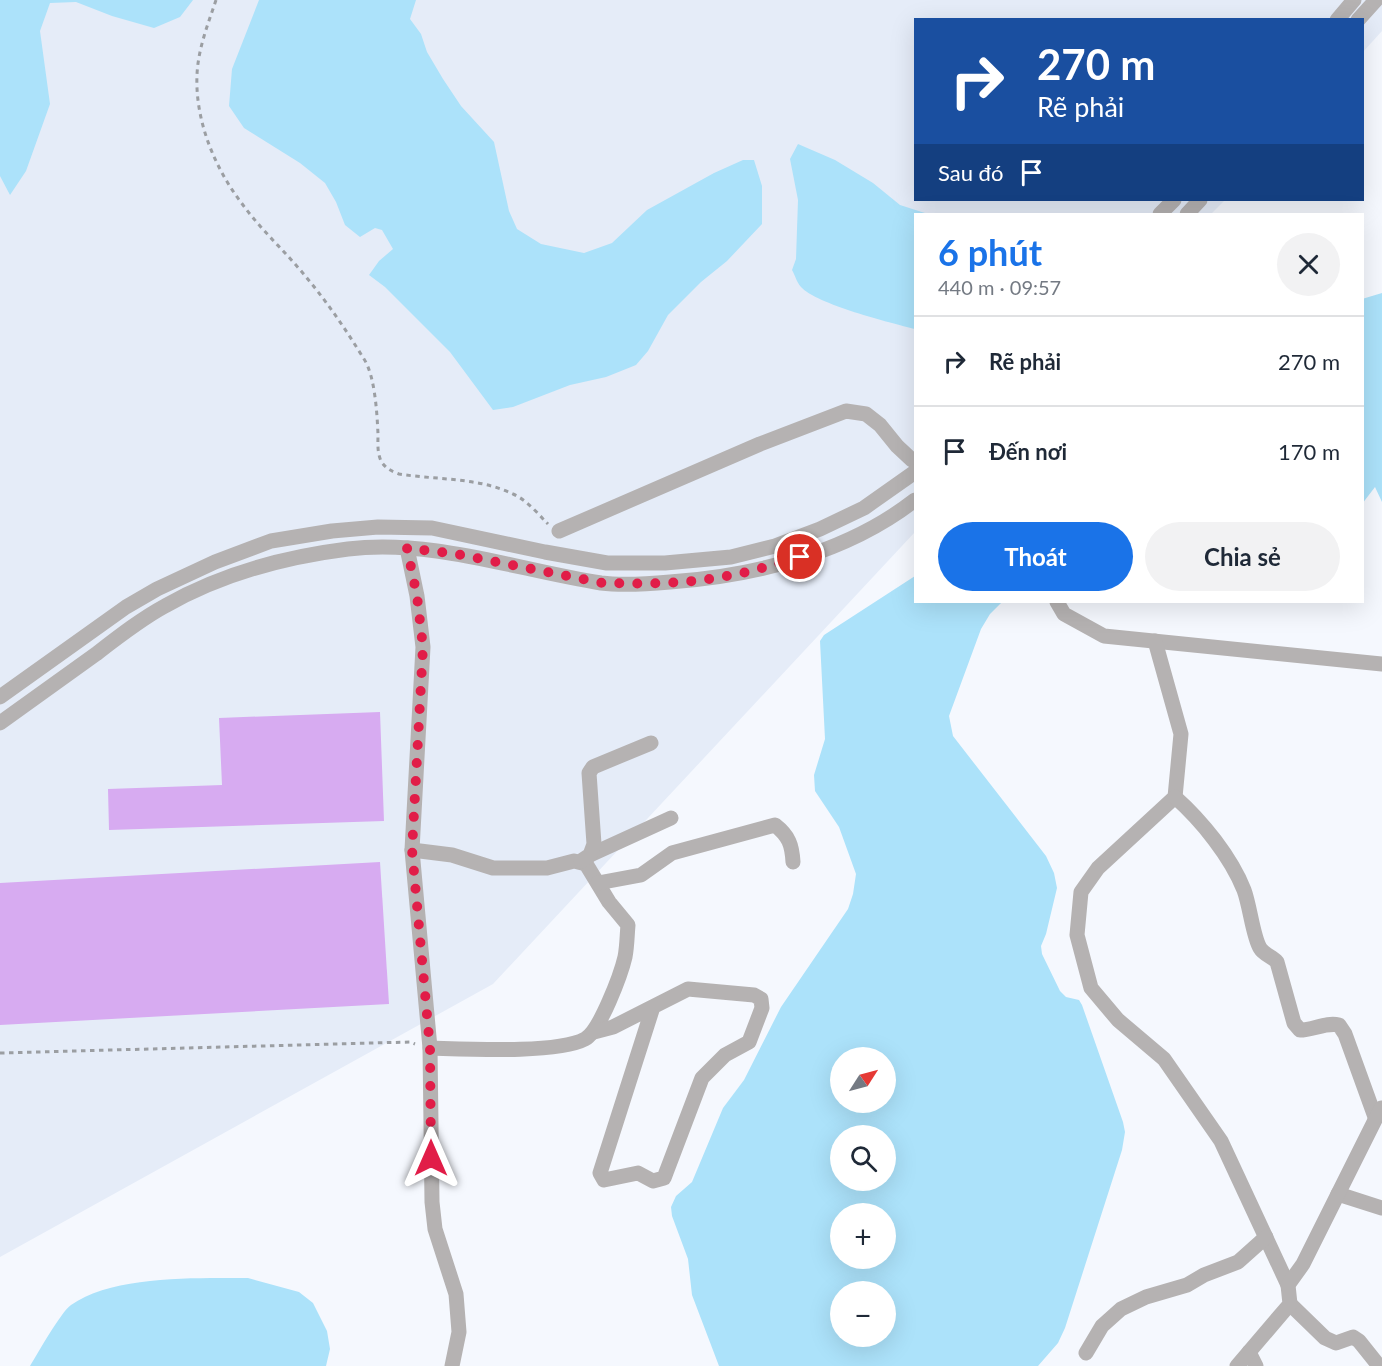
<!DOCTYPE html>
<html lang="vi">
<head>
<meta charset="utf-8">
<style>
	:root { --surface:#fff; --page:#f2f2f3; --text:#1f2937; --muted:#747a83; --line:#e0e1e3; --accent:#1a73e8 }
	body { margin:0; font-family:Lato,sans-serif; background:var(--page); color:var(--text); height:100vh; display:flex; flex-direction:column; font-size:22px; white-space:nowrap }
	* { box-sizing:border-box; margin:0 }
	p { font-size:20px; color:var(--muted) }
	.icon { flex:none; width:33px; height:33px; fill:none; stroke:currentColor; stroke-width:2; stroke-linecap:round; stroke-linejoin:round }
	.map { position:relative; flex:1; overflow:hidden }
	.sheet { position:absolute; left:914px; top:213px; width:450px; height:390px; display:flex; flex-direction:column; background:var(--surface); border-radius:0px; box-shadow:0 6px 24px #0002 }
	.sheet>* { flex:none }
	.banner { position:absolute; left:914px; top:18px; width:450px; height:183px; border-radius:0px; box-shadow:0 6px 24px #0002; background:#1a4fa0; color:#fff; overflow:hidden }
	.needle { width:39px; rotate:54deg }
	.tools { position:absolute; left:830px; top:1047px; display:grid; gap:12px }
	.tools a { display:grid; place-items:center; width:66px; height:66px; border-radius:50%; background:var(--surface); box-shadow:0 6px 24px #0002; font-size:30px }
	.pin { position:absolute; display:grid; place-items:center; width:51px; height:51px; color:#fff; margin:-26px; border:3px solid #fff; border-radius:50%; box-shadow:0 2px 6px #0007 }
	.me { position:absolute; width:66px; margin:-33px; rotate:0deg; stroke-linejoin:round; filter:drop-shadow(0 0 4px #0008) }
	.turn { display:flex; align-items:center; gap:21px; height:126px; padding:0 24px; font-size:27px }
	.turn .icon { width:78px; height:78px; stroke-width:2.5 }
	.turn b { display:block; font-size:42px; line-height:51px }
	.then { display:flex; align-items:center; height:57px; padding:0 24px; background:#0003; gap:12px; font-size:22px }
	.round { display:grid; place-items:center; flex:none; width:63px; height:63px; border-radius:32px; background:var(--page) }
	.headline { display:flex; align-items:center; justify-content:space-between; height:102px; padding:0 24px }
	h1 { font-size:36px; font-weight:700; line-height:45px; color:var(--accent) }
	.button { display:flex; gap:12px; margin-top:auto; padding:12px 24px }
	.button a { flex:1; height:69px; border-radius:36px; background:var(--accent); color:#fff; font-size:24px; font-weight:700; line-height:69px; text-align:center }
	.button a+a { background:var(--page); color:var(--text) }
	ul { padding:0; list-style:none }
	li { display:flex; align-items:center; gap:18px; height:90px; padding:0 24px; border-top:2px solid var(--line) }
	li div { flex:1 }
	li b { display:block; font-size:22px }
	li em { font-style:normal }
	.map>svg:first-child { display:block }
	.built { fill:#e5ecf8 }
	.water { fill:#ace2fa; fill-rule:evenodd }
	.building { fill:#d7abf1 }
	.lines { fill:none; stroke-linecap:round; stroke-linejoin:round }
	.path { stroke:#9b9ea2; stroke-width:3; stroke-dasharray:4.5 4.5; stroke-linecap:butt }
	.minor { stroke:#b5b2b2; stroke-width:15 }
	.route { stroke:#e11d48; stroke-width:10; stroke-dasharray:0 18 }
</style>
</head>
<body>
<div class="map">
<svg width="1382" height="1366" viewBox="0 0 1382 1366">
	<rect width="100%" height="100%" fill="#f5f8fe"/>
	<path class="built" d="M 0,0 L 1382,0 L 1382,31 L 1362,53 L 1362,20 L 915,20 L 915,200 L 1225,200 L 1211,214 L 915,214 L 915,532 L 493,984 L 0,1257 Z"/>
	<g class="water">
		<path d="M 0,0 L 193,0 L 180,17 L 154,28 L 112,16 L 76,2 L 50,3 L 40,31 L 50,104 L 26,171 L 10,195 L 0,176 Z"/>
		<path d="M 259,0 L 416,0 L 410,19 L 421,34 L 427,52 L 443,79 L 461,106 L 494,142 L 509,211 L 517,229 L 541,244 L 584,253 L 612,243 L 647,210 L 714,173 L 743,160 L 754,160 L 762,186 L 762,224 L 727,261 L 701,282 L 668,315 L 648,351 L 636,365 L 606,377 L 570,385 L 513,407 L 493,410 L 450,352 L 385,287 L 369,275 L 379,261 L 393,249 L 382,230 L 375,228 L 360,237 L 345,225 L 336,202 L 325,183 L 300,163 L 244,128 L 229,106 L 232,69 Z"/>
		<path d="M 798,144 L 835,160 L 873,183 L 900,205 L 928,214 L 915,214 L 915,329 C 891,323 816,304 801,287 C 797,283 795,275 792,270 L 796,259 L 798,200 L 790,159 Z"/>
		<path d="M 1382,293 L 1382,502 L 1375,487 L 1362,504 L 1362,299 Z"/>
		<path d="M 915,576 L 915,602 L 1002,602 L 990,614 L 981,629 L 949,716 L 953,736 L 1046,856 L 1054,873 L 1057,888 L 1046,934 L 1041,946 L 1042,954 L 1060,991 L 1066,997 L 1079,1000 L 1082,1005 L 1123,1122 L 1125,1132 L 1122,1150 L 1065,1328 L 1058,1343 L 1038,1366 L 719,1366 L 692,1295 L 688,1259 L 672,1216 L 671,1207 L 676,1196 L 692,1182 L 723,1108 L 744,1080 L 781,1007 L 848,909 L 853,894 L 856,874 L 839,827 L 815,791 L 814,775 L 825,739 L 820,641 L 824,635 ZM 840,1058 L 885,1058 L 885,1102 L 840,1102 ZM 840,1136 L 885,1136 L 885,1180 L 840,1180 ZM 840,1214 L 885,1214 L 885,1258 L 840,1258 ZM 840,1292 L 885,1292 L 885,1336 L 840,1336 Z"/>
		<path d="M 248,1278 L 299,1292 L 313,1303 L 327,1331 L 330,1349 L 326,1366 L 30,1366 C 38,1353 61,1312 71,1305 C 113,1275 197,1278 248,1278 Z"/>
	</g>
	<g class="building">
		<path d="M 380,712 L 384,821 L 109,830 L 108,789 L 222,785 L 219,718 Z"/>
		<path d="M 380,862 L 389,1004 L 0,1025 L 0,883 Z"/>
	</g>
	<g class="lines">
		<g class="path">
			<path d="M 216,0 C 208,24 198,49 197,75 C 195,121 215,169 243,205 C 262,231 286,252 306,277 C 328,303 346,330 364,359 C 375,376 377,413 378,434 C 378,443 377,452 381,461 C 385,468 391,471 399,474 C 436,480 478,477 513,494 C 527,500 538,514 548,524"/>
			<path d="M 0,1053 L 410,1042 L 415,1044"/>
		</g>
		<g class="minor">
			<path d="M 1337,20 L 1354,0"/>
			<path d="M 1358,20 L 1376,0"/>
			<path d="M 1160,214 L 1174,200"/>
			<path d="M 1187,214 L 1200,200"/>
			<path d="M 559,531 L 760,444 L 846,411 L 866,414 L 880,425 L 897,446 L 912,460 L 915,459"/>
			<path d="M 407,548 L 417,596 L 423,647 L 412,850 L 430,1048 L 432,1202 L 435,1229 L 456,1294 L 459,1332 L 452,1366"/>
			<path d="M 1057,602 L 1064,614 L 1104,636 L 1382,664"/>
			<path d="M 1155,641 L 1181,734 L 1175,797 L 1098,868 L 1081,892 L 1077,935 L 1091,988 L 1118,1020 L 1164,1059 L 1221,1141 L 1288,1285"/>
			<path d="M 0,697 L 126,607 L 157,589 L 215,562 L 271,541 L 332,531 L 378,527 L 432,528 L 545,552 L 607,563 L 665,563 L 731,557 L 775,546 L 820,529 L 864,508 L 915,472"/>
			<path d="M 0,723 C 32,700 64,677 96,654 C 118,637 141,619 165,606 C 221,574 284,557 348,549 C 434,539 517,570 601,583 C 624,586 648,584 670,582 C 755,576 847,553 915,500"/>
			<path d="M 1175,797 C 1202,821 1231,857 1244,890 C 1250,906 1253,937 1260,948 C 1264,955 1272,956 1277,962 L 1294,1023 L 1300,1030 C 1313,1030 1326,1022 1339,1025 L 1345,1034 L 1375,1117"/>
			<path d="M 412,850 L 452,855 L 493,868 L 547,868 L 574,861 L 586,864 L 609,902 L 628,925 C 627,936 627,947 625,957 C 621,974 600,1031 585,1039 C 557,1054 466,1049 430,1048"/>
			<path d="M 590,855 L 671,818"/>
			<path d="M 581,861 L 590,855 L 594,844 L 589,773 L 593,767 L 651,743"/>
			<path d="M 598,883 L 641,875 L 672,853 L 775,825 C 789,836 792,845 793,862"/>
			<path d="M 594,1032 L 613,1027 L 688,989 L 754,995 L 761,999 L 762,1008 L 749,1042 L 725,1055 L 702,1078 L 664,1178 L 653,1181 L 638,1173 L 604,1180 L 600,1173 L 653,1007"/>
			<path d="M 1338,1194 L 1382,1208"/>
			<path d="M 1290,1304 L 1325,1338 L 1336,1343 L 1353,1337 L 1359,1341 L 1379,1366"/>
			<path d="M 1249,1352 L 1256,1366"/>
			<path d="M 1086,1353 L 1102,1326 L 1121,1309 L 1146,1297 L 1187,1285 L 1204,1275 L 1238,1262 L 1266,1237"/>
			<path d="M 1237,1366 L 1290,1304 L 1288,1285 L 1303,1264 L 1381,1108"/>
		</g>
	</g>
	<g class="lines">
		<path class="route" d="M 431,1158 L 430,1048 L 412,850 L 423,647 L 417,596 L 407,548 L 456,554 L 603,583 C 646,584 690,584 732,575 C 755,571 777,563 800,557"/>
	</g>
</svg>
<div class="tools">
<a><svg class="needle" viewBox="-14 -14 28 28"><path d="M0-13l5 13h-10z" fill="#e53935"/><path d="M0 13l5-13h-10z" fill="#747a83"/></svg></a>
<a><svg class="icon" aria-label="search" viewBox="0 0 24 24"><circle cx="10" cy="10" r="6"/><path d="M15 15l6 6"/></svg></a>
<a>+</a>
<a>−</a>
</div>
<div class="pin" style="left:800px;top:557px;background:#d93025"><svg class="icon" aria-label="arrive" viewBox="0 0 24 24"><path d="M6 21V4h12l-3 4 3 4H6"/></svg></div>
<svg class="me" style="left:431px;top:1158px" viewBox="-20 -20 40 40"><path d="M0-17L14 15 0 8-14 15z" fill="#e11d48" stroke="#fff" stroke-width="4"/></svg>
<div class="banner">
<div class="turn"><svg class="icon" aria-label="right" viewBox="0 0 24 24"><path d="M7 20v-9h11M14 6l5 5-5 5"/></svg><div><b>270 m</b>Rẽ phải</div></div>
<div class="then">Sau đó<svg class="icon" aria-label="arrive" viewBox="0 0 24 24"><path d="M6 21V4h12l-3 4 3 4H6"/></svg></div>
</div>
<section class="sheet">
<div class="headline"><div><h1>6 phút</h1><p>440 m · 09:57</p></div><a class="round"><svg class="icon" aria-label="close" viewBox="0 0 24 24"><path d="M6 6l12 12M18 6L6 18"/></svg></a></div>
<ul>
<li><svg class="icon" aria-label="right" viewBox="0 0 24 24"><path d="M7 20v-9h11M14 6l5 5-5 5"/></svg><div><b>Rẽ phải</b></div><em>270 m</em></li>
<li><svg class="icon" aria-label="arrive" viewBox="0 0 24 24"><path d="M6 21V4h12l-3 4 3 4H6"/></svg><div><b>Đến nơi</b></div><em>170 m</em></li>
</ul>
<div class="button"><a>Thoát</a><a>Chia sẻ</a></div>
</section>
</div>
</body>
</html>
